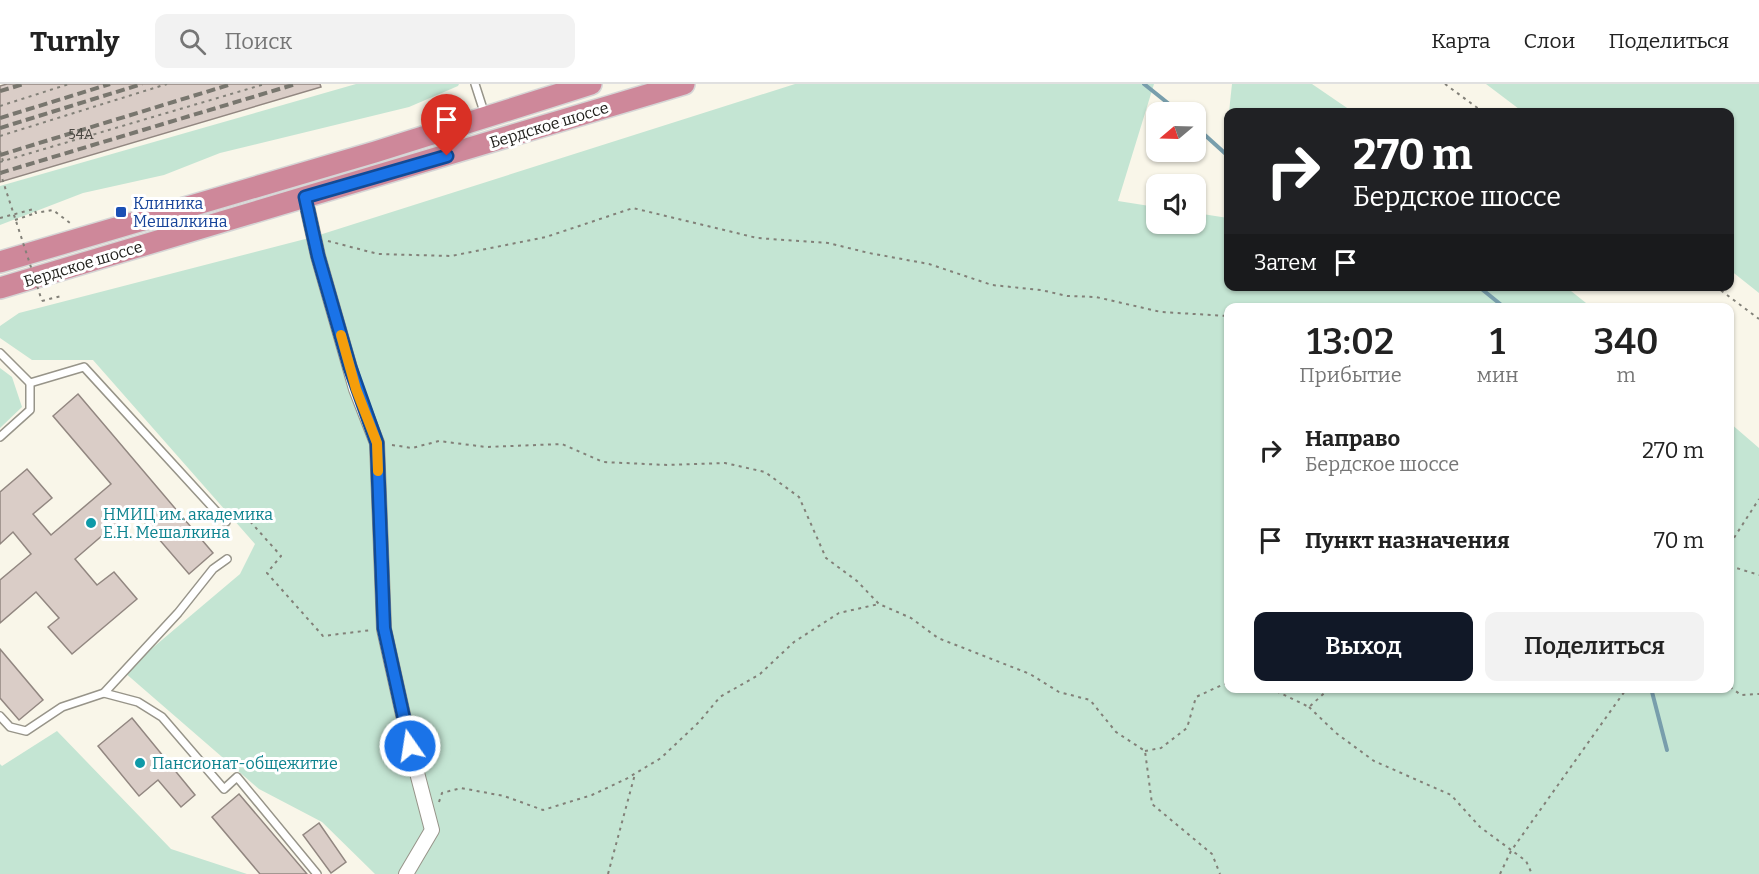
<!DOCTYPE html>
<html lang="ru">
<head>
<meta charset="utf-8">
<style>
	:root { --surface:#fff; --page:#f2f2f2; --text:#222; --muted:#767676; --line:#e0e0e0; --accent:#111827 }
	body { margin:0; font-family:Bitter,serif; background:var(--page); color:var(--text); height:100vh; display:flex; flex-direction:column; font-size:22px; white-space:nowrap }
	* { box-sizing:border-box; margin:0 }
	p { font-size:20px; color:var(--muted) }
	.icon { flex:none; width:33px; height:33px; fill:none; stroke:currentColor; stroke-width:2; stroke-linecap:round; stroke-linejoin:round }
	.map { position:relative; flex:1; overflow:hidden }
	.details { position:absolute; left:1224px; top:219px; width:510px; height:390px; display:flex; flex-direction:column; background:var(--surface); border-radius:12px; box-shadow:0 2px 4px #0004 }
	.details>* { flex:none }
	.guide { position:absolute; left:1224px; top:24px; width:510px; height:183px; border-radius:12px; box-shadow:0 2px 4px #0004; background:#202124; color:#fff; overflow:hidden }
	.needle { width:39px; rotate:251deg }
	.buttons { position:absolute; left:1146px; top:18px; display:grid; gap:12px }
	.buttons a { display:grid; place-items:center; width:60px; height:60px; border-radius:12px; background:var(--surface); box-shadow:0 2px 4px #0004; font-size:30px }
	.pin { position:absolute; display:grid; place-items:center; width:51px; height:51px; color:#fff; margin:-62px -26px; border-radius:50% 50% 50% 0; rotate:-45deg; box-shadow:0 0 6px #0007 }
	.pin .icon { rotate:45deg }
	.me { position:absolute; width:66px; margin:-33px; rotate:347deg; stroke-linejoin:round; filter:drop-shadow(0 0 4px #0008) }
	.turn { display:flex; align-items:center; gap:21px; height:126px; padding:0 30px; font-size:27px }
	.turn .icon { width:78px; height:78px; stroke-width:2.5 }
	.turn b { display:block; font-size:42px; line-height:51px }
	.then { display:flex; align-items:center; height:57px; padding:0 30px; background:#0003; gap:12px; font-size:22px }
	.eta { display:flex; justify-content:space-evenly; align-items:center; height:102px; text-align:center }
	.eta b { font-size:36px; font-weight:600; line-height:42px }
	.action { display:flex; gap:12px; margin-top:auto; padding:12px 30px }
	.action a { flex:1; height:69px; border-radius:12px; background:var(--accent); color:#fff; font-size:24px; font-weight:600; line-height:69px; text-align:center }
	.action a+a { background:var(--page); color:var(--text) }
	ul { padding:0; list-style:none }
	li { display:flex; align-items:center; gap:18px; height:90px; padding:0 30px }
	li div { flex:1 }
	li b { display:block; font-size:22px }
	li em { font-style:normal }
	header { display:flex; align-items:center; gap:36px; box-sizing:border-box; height:84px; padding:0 30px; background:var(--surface); border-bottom:2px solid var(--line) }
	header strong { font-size:28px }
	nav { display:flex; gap:33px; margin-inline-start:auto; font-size:21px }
	.search { width:420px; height:54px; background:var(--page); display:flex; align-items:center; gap:15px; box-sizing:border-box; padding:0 21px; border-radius:12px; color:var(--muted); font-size:22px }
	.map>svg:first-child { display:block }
	.green { fill:#c4e5d3 }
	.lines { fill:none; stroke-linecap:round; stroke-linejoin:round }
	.stream { stroke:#789eac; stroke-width:4 }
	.building { fill:#dacdc7; stroke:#928781; stroke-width:1.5 }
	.service-casing { stroke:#979489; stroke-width:10 }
	.minor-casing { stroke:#979489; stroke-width:16 }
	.trunk-casing { stroke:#d6d6d6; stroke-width:24 }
	.path { stroke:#828078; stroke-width:2; stroke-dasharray:3 4.5; stroke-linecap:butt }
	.service { stroke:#fff; stroke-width:7 }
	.minor { stroke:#fff; stroke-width:14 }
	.trunk { stroke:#ce889a; stroke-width:21 }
	.rail { stroke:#78766e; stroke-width:4; stroke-dasharray:9 4.5; stroke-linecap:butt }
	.path-bridge { stroke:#828078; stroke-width:2; stroke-dasharray:3 4.5; stroke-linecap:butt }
	.route-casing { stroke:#114b97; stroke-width:15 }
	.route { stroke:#1a73e8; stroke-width:10 }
	.slow { stroke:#f59e0b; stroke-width:10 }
	.transit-dot { fill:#1a4fb4; stroke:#fff; stroke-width:2 }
	.culture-dot { fill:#0f9aa8; stroke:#fff; stroke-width:2 }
	.labels { text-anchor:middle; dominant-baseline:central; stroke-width:6; stroke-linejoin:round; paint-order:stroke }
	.number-label { font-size:14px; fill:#4d4944 }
	.street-label { font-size:16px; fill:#1e1d19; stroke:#fff }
	.transit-label { font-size:16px; fill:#164399; stroke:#fff; text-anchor:start }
	.culture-label { font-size:16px; fill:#0d838f; stroke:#fff; text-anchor:start }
</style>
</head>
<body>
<header>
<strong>Turnly</strong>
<div class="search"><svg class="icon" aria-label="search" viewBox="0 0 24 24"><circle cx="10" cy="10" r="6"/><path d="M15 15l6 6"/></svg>Поиск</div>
<nav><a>Карта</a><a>Слои</a><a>Поделиться</a></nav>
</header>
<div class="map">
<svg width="1759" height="790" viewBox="0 0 1759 790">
	<rect width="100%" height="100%" fill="#f9f6e9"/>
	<g class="green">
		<path d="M 356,0 L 459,0 L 458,2 L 409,23 L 220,69 L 164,91 L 83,109 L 0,141 L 0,102 Z"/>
		<path d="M 795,0 L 1154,0 L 1118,117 L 1156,123 L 1156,140 L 1196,140 L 1196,129 L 1228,134 L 1228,202 L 1566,203 L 1591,223 L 1228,224 L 1228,604 L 1730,604 L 1730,339 L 1759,364 L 1759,790 L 375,790 L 322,738 L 259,705 L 124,588 L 240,490 L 255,460 L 93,276 L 32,276 L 0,254 L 0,242 L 19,229 L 313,153 Z"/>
		<path d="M 1232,0 L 1312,0 L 1353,28 L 1229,28 Z"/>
		<path d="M 1486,0 L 1759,0 L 1759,209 L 1730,186 L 1730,28 L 1523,28 Z"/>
		<path d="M 0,284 L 12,293 L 22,323 L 0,344 Z"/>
		<path d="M 57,647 L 171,765 L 247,790 L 0,790 L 0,680 L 2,682 Z"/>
	</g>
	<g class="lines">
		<g class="stream">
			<path d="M 1144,0 L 1179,28"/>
			<path d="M 1196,43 L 1228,72"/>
			<path d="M 1478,202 L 1505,224"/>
			<path d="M 1651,604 L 1667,666"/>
		</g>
	</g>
	<g class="building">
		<path d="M 7,0 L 320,0 L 321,3 L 0,98 L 0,2 Z"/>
		<path d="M 78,310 L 213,469 L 189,490 L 133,425 L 75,475 L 97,501 L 114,488 L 137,515 L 72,570 L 48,543 L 59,534 L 36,508 L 0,539 L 0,496 L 31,470 L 13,448 L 0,460 L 0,408 L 27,385 L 52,414 L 33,430 L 51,451 L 111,400 L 53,332 Z"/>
		<path d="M 0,565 L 43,616 L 19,636 L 0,614 Z"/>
		<path d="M 132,634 L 195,711 L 181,723 L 158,696 L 139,712 L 98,662 Z"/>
		<path d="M 239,710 L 307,790 L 260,790 L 212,733 Z"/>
		<path d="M 319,739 L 346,778 L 331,789 L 303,751 Z"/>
	</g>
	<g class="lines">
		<defs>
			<g id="service">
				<path d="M 475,0 L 485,31"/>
				<path d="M 0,269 L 30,299 L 84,283 L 226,438"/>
				<path d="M 0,353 L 30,326 L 30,299"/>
				<path d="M 104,609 L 138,618 L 162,633 L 224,705 L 237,693 L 317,790"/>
				<path d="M 0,632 L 10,643 L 26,647 L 62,623 L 104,609 L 178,529 L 213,485 L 227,475"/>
			</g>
			<path id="minor" d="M 305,113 L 318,172 L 356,305 L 377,359 L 384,545 L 410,662 L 432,746 L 406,790"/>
			<g id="trunk">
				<path d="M 0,178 L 375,68 L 591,0"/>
				<path d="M 0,204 L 684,0"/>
			</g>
		</defs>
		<use href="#service" class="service-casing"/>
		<use href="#minor" class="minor-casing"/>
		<use href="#trunk" class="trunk-casing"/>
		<g class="path">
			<path d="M 1445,0 L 1483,28"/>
			<path d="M 0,22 L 69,0"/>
			<path d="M 0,52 L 167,0"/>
			<path d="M 0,67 L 3,77"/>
			<path d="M 0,78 L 265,0"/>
			<path d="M 0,134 L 34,125 L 36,129 L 53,126 L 70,139"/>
			<path d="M 15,136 L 36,129"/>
			<path d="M 328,157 L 378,170 L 451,172 L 546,153 L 633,124 L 757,154 L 828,159 L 869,169 L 929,180 L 992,201 L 1041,206 L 1067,212 L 1096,213 L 1161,228 L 1228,232"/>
			<path d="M 1715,202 L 1759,235"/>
			<path d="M 42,217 L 61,212"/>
			<path d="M 392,361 L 412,364 L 439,357 L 486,363 L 562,360 L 603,378 L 667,381 L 725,379 L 765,388 L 799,413 L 826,474 L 857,497 L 879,520 L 911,534 L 938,554 L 1030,590 L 1059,608 L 1090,616 L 1116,648 L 1145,667 L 1152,720 L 1212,770 L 1220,790"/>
			<path d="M 235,431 L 240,426 L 281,472 L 267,489 L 323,552 L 372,546"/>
			<path d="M 1730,460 L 1759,415"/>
			<path d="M 1730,482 L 1759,491"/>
			<path d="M 1730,603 L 1741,611 L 1759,610"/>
			<path d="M 1270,604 L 1309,623 L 1330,604"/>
			<path d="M 1309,623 L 1336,649 L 1374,677 L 1451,711 L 1480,743 L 1526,777 L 1532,790"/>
			<path d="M 1145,667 L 1161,664 L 1187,644 L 1196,613 L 1224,600 L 1228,600"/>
			<path d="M 439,718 L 442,709 L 461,704 L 504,712 L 543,726 L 592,711 L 626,695 L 661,674 L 699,638 L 720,613 L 760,590 L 794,558 L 839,529 L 879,520"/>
			<path d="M 608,790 L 635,690"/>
			<path d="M 1500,790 L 1511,767 L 1627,604"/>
		</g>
		<use href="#service" class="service"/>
		<use href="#minor" class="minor"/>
		<use href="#trunk" class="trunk"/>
		<g class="rail">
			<path d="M 0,7 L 24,0"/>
			<path d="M 0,34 L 110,0"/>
			<path d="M 0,44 L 142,0"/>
			<path d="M 0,71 L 232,0"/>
			<path d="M 0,89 L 296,0"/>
		</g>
		<path class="path-bridge" d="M 0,88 L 42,217"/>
	</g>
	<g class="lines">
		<defs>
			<path id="route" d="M 410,662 L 384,544 L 377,359 L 350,283 L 318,172 L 305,113 L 447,72"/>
		</defs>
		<use href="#route" class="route-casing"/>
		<use href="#route" class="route"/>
		<path class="slow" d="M 341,251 L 356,305 L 377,359 L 378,387"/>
	</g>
	<rect class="transit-dot" x="115" y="122" width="12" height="12" rx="3"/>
	<g class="culture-dot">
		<circle cx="91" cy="439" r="6"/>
		<circle cx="140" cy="679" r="6"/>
	</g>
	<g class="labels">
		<g class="number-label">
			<text x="81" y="50">54А</text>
		</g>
		<g class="street-label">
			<text transform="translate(549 41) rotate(-17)">Бердское шоссе</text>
			<text transform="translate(83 180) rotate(-17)">Бердское шоссе</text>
		</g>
		<g class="transit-label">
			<text x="133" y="119">Клиника<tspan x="133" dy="18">Мешалкина</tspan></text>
		</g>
		<g class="culture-label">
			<text x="103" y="430">НМИЦ им. академика<tspan x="103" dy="18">Е.Н. Мешалкина</tspan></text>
			<text x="152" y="679">Пансионат-общежитие</text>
		</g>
	</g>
</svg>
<div class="buttons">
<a><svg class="needle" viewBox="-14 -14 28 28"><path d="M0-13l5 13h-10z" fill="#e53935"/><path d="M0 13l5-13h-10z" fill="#767676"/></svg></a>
<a><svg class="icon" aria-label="sound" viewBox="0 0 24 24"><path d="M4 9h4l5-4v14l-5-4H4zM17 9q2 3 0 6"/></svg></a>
</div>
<div class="pin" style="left:447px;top:72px;background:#d93025"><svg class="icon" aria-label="arrive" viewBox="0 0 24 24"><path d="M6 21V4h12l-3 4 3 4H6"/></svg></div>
<svg class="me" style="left:410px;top:662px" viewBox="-20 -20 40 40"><circle r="17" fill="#1a73e8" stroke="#fff" stroke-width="3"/><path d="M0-11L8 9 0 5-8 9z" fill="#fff"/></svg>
<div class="guide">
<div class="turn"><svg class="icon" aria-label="right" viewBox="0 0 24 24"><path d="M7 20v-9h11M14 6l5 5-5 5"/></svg><div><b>270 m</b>Бердское шоссе</div></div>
<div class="then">Затем<svg class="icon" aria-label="arrive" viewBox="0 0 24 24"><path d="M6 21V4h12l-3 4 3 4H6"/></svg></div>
</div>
<section class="details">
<div class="eta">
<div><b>13:02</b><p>Прибытие</p></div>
<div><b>1</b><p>мин</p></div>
<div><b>340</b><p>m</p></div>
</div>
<ul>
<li><svg class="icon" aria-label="right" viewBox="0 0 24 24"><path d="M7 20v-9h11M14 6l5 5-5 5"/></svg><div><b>Направо</b><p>Бердское шоссе</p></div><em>270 m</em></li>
<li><svg class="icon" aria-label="arrive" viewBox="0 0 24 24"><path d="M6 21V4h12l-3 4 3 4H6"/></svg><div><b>Пункт назначения</b></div><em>70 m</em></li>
</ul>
<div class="action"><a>Выход</a><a>Поделиться</a></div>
</section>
</div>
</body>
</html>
